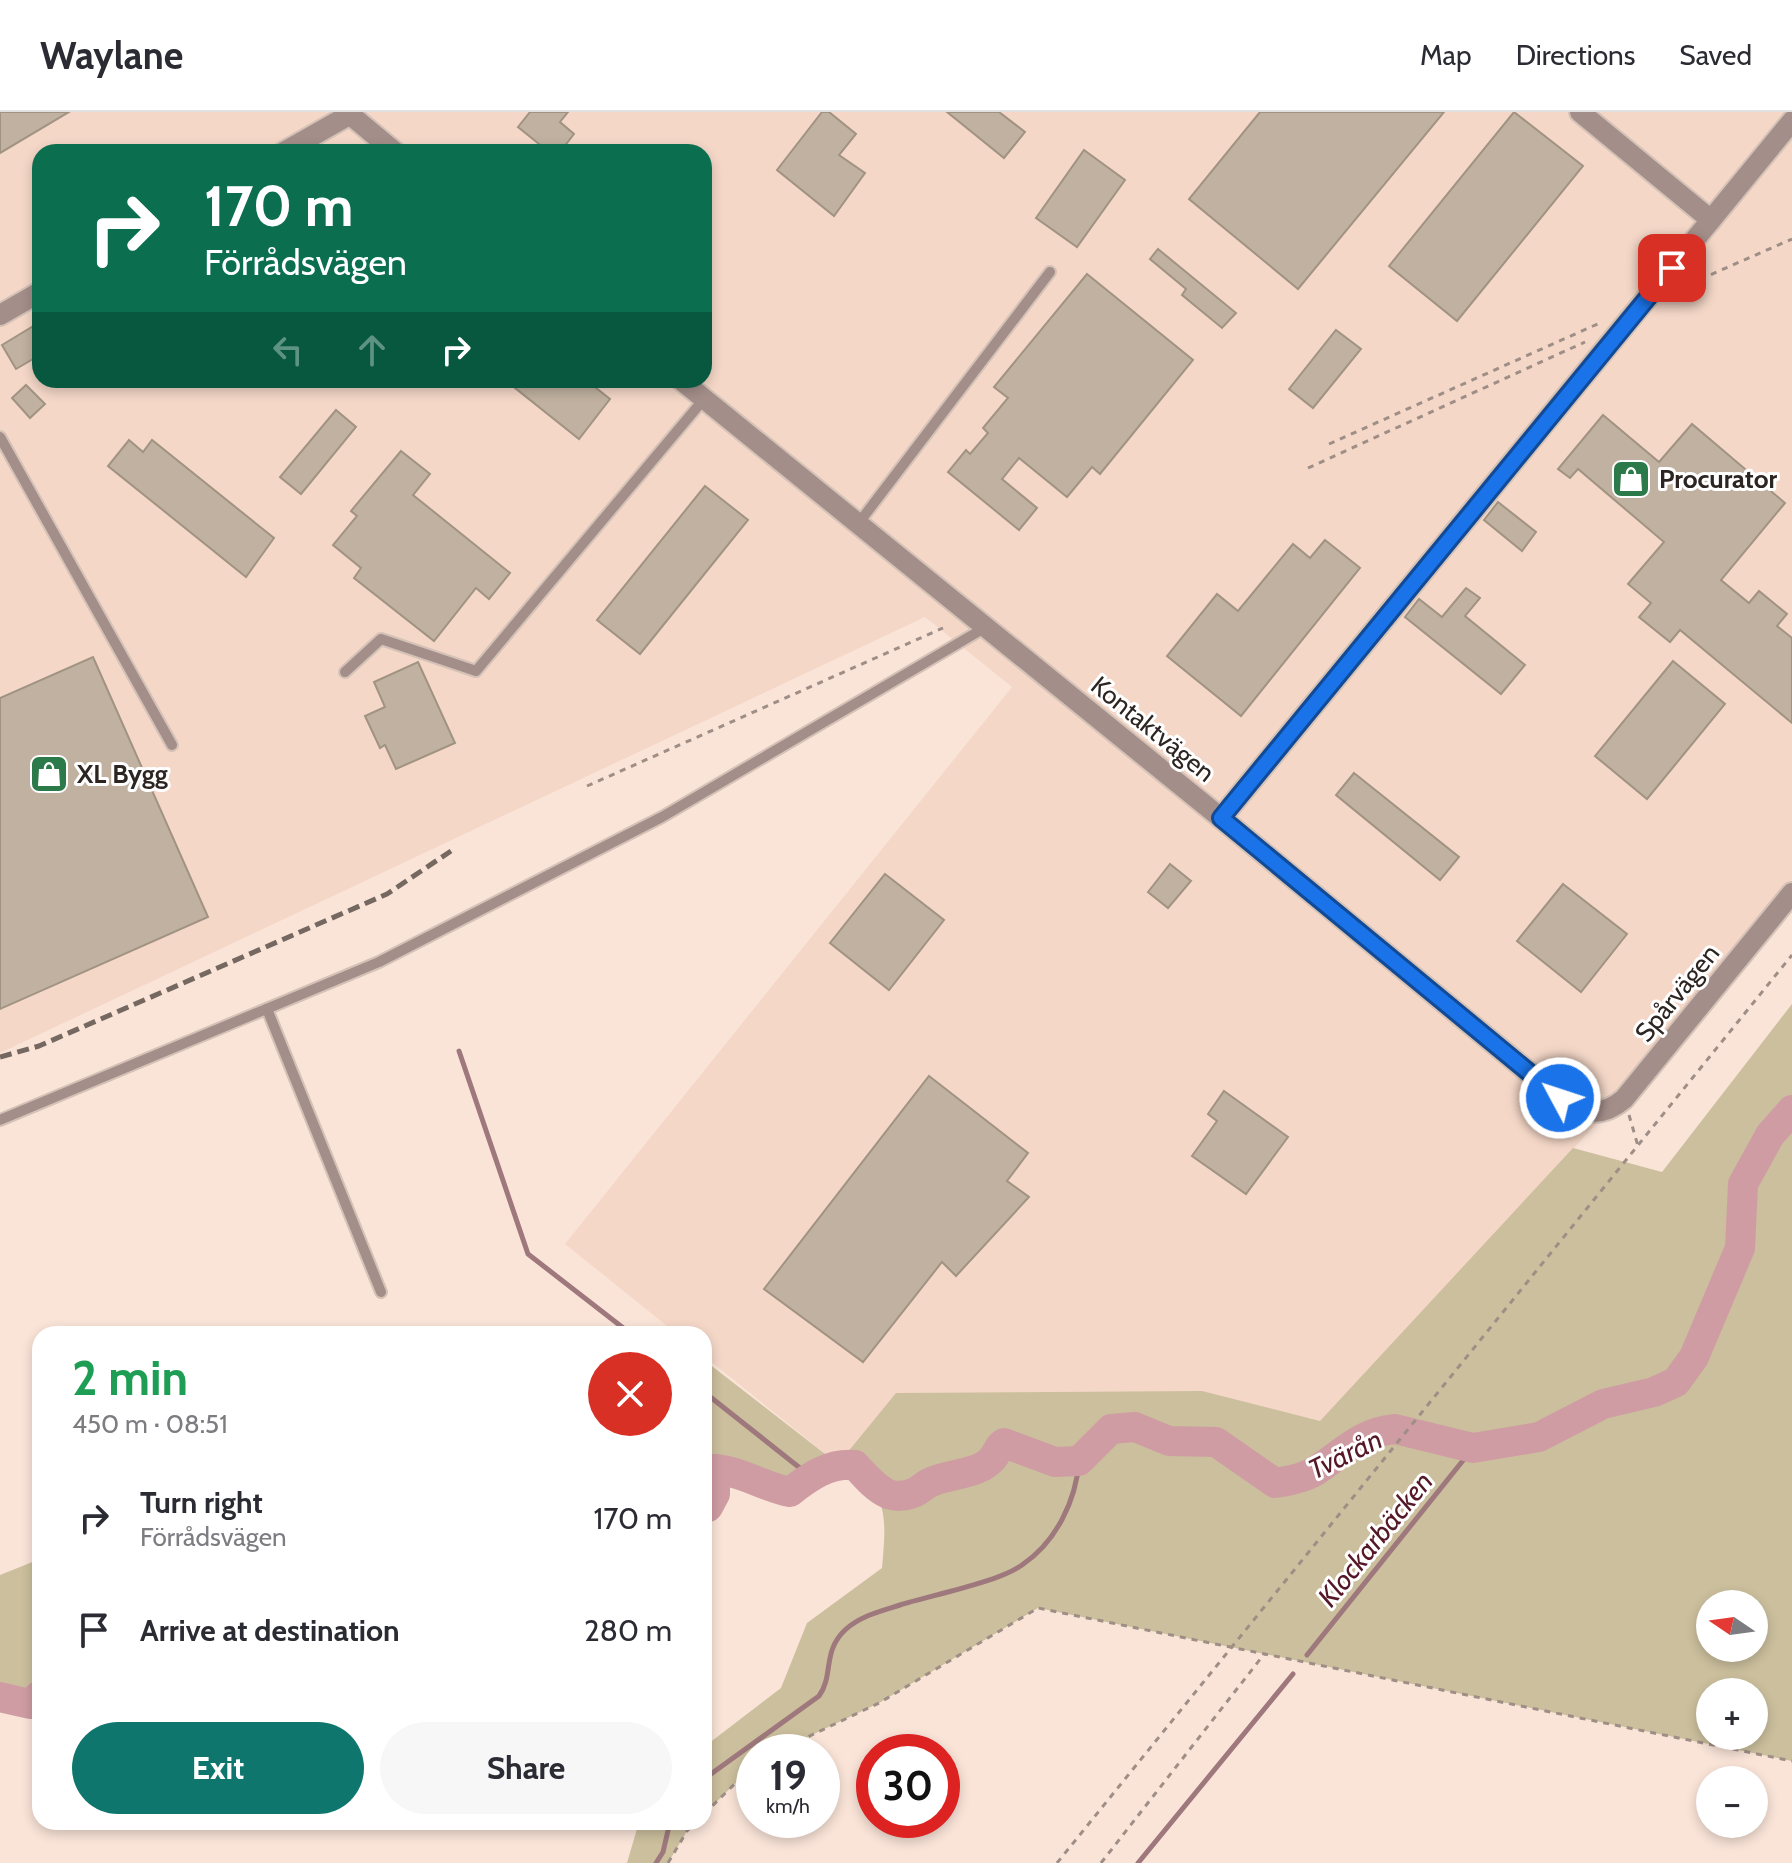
<!DOCTYPE html>
<html lang="en">
<head>
<meta charset="utf-8">
<style>
	:root { --surface:#fff; --page:#f7f7f7; --text:#2b2b33; --muted:#7c7c81; --line:#e1e1e2; --accent:#0f766e }
	body { margin:0; font-family:Cabin,sans-serif; background:var(--page); color:var(--text); height:100vh; display:flex; flex-direction:column; font-size:30px; white-space:nowrap }
	* { box-sizing:border-box; margin:0 }
	p { font-size:26px; color:var(--muted) }
	.icon { flex:none; width:44px; height:44px; fill:none; stroke:currentColor; stroke-width:2; stroke-linecap:round; stroke-linejoin:round }
	.map { position:relative; flex:1; overflow:hidden }
	.details { position:absolute; left:32px; top:1214px; width:680px; height:504px; display:flex; flex-direction:column; background:var(--surface); border-radius:24px; box-shadow:0 4px 12px #0003 }
	.details>* { flex:none }
	.top-card { position:absolute; left:32px; top:32px; width:680px; height:244px; border-radius:24px; box-shadow:0 4px 12px #0003; background:#0b6e4f; color:#fff; overflow:hidden }
	.needle { width:52px; rotate:283deg }
	.controls { position:absolute; left:1696px; top:1478px; display:grid; gap:16px }
	.controls a { display:grid; place-items:center; width:72px; height:72px; border-radius:50%; background:var(--surface); box-shadow:0 4px 12px #0003; font-size:40px }
	.speed { position:absolute; left:736px; top:1622px; display:flex; gap:16px; font-size:40px; font-weight:700; text-align:center }
	.speed>* { display:grid; place-content:center; width:104px; height:104px; border-radius:50%; background:var(--surface); box-shadow:0 4px 12px #0003; line-height:1 }
	.speed small { font-size:20px; font-weight:400 }
	.speed .limit { border:12px solid #d22; background:#fff; color:#111 }
	.pin { position:absolute; display:grid; place-items:center; width:68px; height:68px; color:#fff; margin:-34px; border-radius:16px; box-shadow:0 4px 12px #0006 }
	.me { position:absolute; width:88px; margin:-44px; rotate:310deg; stroke-linejoin:round; filter:drop-shadow(0 0 6px #0008) }
	.turn { display:flex; align-items:center; gap:28px; height:168px; padding:0 40px; font-size:36px }
	.turn .icon { width:104px; height:104px; stroke-width:2.5 }
	.turn b { display:block; font-size:56px; line-height:68px }
	.lanes { display:flex; align-items:center; height:76px; padding:0 40px; background:#0003; justify-content:center; gap:40px; direction:ltr }
	.lanes .off { opacity:.35 }
	.round { display:grid; place-items:center; flex:none; width:84px; height:84px; border-radius:42px; background:var(--page) }
	.overview { display:flex; align-items:center; justify-content:space-between; height:136px; padding:0 40px }
	h1 { font-size:48px; font-weight:700; line-height:60px; color:#1e9e55 }
	.action { display:flex; gap:16px; margin-top:auto; padding:16px 40px }
	.action a { flex:1; height:92px; border-radius:48px; background:var(--accent); color:#fff; font-size:32px; font-weight:700; line-height:92px; text-align:center }
	.action a+a { background:var(--page); color:var(--text) }
	ul { padding:0; list-style:none }
	li { display:flex; align-items:center; gap:24px; height:112px; padding:0 40px }
	li div { flex:1 }
	li b { display:block; font-size:30px }
	li em { font-style:normal }
	header { display:flex; align-items:center; gap:48px; box-sizing:border-box; height:112px; padding:0 40px; background:var(--surface); border-bottom:2px solid var(--line) }
	header strong { font-size:38px }
	nav { display:flex; gap:44px; margin-inline-start:auto; font-size:28px }
	.map>svg:first-child { display:block }
	.built { fill:#f4d7c7; fill-rule:evenodd }
	.green { fill:#cbbf9d; fill-rule:evenodd }
	.lines { fill:none; stroke-linecap:round; stroke-linejoin:round }
	.stream { stroke:#9e787c; stroke-width:5 }
	.river { stroke:#cf9ca3; stroke-width:30 }
	.building { fill:#c0b1a0; stroke:#a19382; stroke-width:2 }
	.service-casing { stroke:#d5c2b7; stroke-width:14 }
	.minor-casing { stroke:#d5c2b7; stroke-width:24 }
	.path { stroke:#9e8e86; stroke-width:3; stroke-dasharray:6 6; stroke-linecap:butt }
	.service { stroke:#a48e8a; stroke-width:10 }
	.minor { stroke:#a48e8a; stroke-width:20 }
	.rail { stroke:#756861; stroke-width:5; stroke-dasharray:12 6; stroke-linecap:butt }
	.route-casing { stroke:#114b97; stroke-width:20 }
	.route { stroke:#1a73e8; stroke-width:14 }
	.labels { text-anchor:middle; dominant-baseline:central; stroke-width:6; stroke-linejoin:round; paint-order:stroke }
	.poi-label { font-size:26px; font-weight:bold; fill:#2d2521; stroke:#fff; text-anchor:start }
	.street-label { font-size:26px; fill:#2d2521; stroke:#fff }
	.water-label { font-size:28px; font-style:italic; fill:#551826; stroke:#fff }
</style>
</head>
<body>
<header>
<strong>Waylane</strong>
<nav><a>Map</a><a>Directions</a><a>Saved</a></nav>
</header>
<div class="map">
<svg width="1792" height="1751" viewBox="0 0 1792 1751">
	<rect width="100%" height="100%" fill="#fae4d8"/>
	<path class="built" d="M 0,0 L 1792,0 L 1792,770 L 1619,987 L 1321,1311 L 838,1352 L 704,1244 L 704,1222 L 677,1222 L 565,1132 L 1012,575 L 925,505 L 0,941 ZM 40,40 L 704,40 L 704,268 L 40,268 Z"/>
	<g class="green">
		<path d="M 1792,892 L 1792,1649 L 1038,1496 L 879,1591 L 776,1640 L 754,1640 L 754,1653 L 704,1702 L 704,1635 L 781,1576 L 807,1511 L 882,1456 C 886,1410 889,1388 855,1353 C 829,1351 810,1364 790,1380 C 764,1375 741,1359 716,1357 L 715,1382 L 708,1395 L 704,1395 L 704,1248 L 838,1352 L 896,1281 L 1202,1279 L 1320,1309 L 1573,1036 L 1662,1060 ZM 1710,1492 L 1754,1492 L 1754,1536 L 1710,1536 ZM 1710,1580 L 1754,1580 L 1754,1624 L 1710,1624 Z"/>
		<path d="M 40,1447 L 40,1583 L 30,1592 L 0,1585 L 0,1463 Z"/>
		<path d="M 639,1710 L 696,1710 L 687,1719 L 668,1751 L 627,1751 Z"/>
	</g>
	<g class="lines">
		<g class="stream">
			<path d="M 459,939 L 528,1142 L 631,1222"/>
			<path d="M 704,1280 L 810,1364"/>
			<path d="M 1307,1543 L 1473,1336"/>
			<path d="M 704,1667 L 819,1584 C 834,1563 822,1540 845,1518 C 860,1504 881,1499 900,1493 C 932,1483 996,1471 1022,1453 C 1056,1430 1076,1389 1079,1349"/>
			<path d="M 656,1751 L 663,1740 L 670,1710"/>
			<path d="M 1138,1751 L 1293,1562"/>
		</g>
		<g class="river">
			<path d="M 704,1395 L 708,1395 L 715,1382 L 715,1357 C 741,1359 764,1375 790,1380 C 810,1364 829,1351 855,1353 C 864,1363 875,1376 888,1382 C 896,1385 905,1384 913,1381 C 919,1379 923,1374 929,1371 C 948,1361 978,1364 993,1346 C 998,1340 997,1336 1004,1331 L 1055,1350 L 1079,1349 L 1111,1317 L 1135,1315 L 1169,1329 L 1216,1330 L 1275,1371 C 1289,1369 1305,1366 1317,1358 C 1343,1341 1361,1320 1395,1317 L 1473,1336 L 1539,1325 L 1603,1292 L 1654,1280 L 1676,1270 L 1694,1245 L 1740,1136 L 1743,1072 L 1770,1023 L 1792,998"/>
			<path d="M 0,1585 L 30,1592 L 40,1583"/>
		</g>
	</g>
	<g class="building">
		<path d="M 0,0 L 69,0 L 0,41 Z"/>
		<path d="M 530,0 L 568,0 L 560,10 L 574,22 L 560,40 L 549,40 L 518,15 Z"/>
		<path d="M 822,0 L 829,0 L 856,22 L 839,43 L 865,61 L 834,104 L 777,58 Z"/>
		<path d="M 947,0 L 999,0 L 1025,20 L 1004,46 Z"/>
		<path d="M 1260,0 L 1444,0 L 1298,177 L 1189,87 Z"/>
		<path d="M 1514,0 L 1583,54 L 1457,209 L 1389,154 Z"/>
		<path d="M 1084,38 L 1125,68 L 1077,135 L 1036,106 Z"/>
		<path d="M 1158,137 L 1236,201 L 1222,216 L 1182,183 L 1186,177 L 1150,147 Z"/>
		<path d="M 1087,162 L 1193,248 L 1100,362 L 1092,355 L 1067,385 L 1019,346 L 1002,367 L 1037,396 L 1019,418 L 948,360 L 966,338 L 970,342 L 988,321 L 983,316 L 1008,286 L 994,275 Z"/>
		<path d="M 40,210 L 40,243 L 16,257 L 2,233 Z"/>
		<path d="M 1336,218 L 1361,237 L 1313,296 L 1289,277 Z"/>
		<path d="M 505,268 L 586,268 L 610,287 L 579,327 Z"/>
		<path d="M 26,273 L 45,292 L 30,306 L 12,286 Z"/>
		<path d="M 336,298 L 356,315 L 301,382 L 280,365 Z"/>
		<path d="M 1603,303 L 1659,350 L 1692,312 L 1785,391 L 1721,468 L 1749,491 L 1759,479 L 1787,502 L 1777,514 L 1792,526 L 1792,611 L 1680,518 L 1670,530 L 1639,505 L 1651,491 L 1628,472 L 1664,430 L 1578,357 L 1570,366 L 1558,357 Z"/>
		<path d="M 129,328 L 143,340 L 152,328 L 274,426 L 246,465 L 108,354 Z"/>
		<path d="M 401,339 L 430,362 L 413,383 L 510,461 L 489,487 L 476,476 L 434,529 L 354,466 L 361,456 L 333,433 L 357,404 L 351,399 Z"/>
		<path d="M 705,374 L 748,408 L 640,542 L 597,508 Z"/>
		<path d="M 1498,390 L 1536,420 L 1522,439 L 1484,408 Z"/>
		<path d="M 1325,428 L 1360,456 L 1241,604 L 1167,544 L 1217,482 L 1238,499 L 1293,432 L 1310,446 Z"/>
		<path d="M 1466,476 L 1480,486 L 1465,504 L 1525,553 L 1501,582 L 1405,505 L 1419,487 L 1442,505 Z"/>
		<path d="M 93,545 L 208,805 L 0,897 L 0,586 Z"/>
		<path d="M 1673,549 L 1725,592 L 1647,687 L 1595,644 Z"/>
		<path d="M 418,550 L 455,631 L 396,657 L 385,633 L 380,636 L 365,604 L 385,595 L 374,570 Z"/>
		<path d="M 1354,661 L 1459,745 L 1440,768 L 1336,683 Z"/>
		<path d="M 1170,752 L 1191,769 L 1168,796 L 1148,780 Z"/>
		<path d="M 885,762 L 944,808 L 889,878 L 830,831 Z"/>
		<path d="M 1563,772 L 1627,822 L 1581,880 L 1517,829 Z"/>
		<path d="M 929,964 L 1028,1041 L 1007,1069 L 1029,1085 L 956,1164 L 942,1150 L 863,1250 L 764,1177 Z"/>
		<path d="M 1224,979 L 1288,1025 L 1246,1082 L 1192,1044 L 1217,1009 L 1208,1002 Z"/>
	</g>
	<g class="lines">
		<defs>
			<g id="service">
				<path d="M 0,325 L 172,633"/>
				<path d="M 858,412 L 1050,160"/>
				<path d="M 345,560 L 381,527 L 476,559 L 704,287"/>
				<path d="M 267,897 L 381,1180"/>
				<path d="M 0,1008 L 379,850 L 662,705 L 986,515"/>
			</g>
			<g id="minor">
				<path d="M 347,0 L 395,40"/>
				<path d="M 1580,0 L 1711,108"/>
				<path d="M 284,40 L 349,3"/>
				<path d="M 0,203 L 40,180"/>
				<path d="M 681,268 L 1221,706 L 1560,986 C 1586,1001 1600,1007 1624,987 L 1792,781"/>
				<path d="M 1221,706 L 1792,9"/>
			</g>
		</defs>
		<use href="#service" class="service-casing"/>
		<use href="#minor" class="minor-casing"/>
		<g class="path">
			<path d="M 1678,177 L 1792,127"/>
			<path d="M 1329,332 L 1602,210"/>
			<path d="M 1308,356 L 1585,230"/>
			<path d="M 587,674 L 943,516"/>
			<path d="M 1629,1003 L 1638,1034"/>
			<path d="M 776,1640 L 879,1591 L 1038,1496 L 1792,1649"/>
			<path d="M 704,1702 L 754,1653"/>
			<path d="M 668,1751 L 687,1719 L 696,1710"/>
			<path d="M 1057,1751 L 1792,843"/>
			<path d="M 1101,1751 L 1265,1541"/>
		</g>
		<use href="#service" class="service"/>
		<use href="#minor" class="minor"/>
		<path class="rail" d="M 0,945 L 39,934 L 387,782 L 451,739"/>
	</g>
	<g class="lines">
		<defs>
			<path id="route" d="M 1560,986 L 1221,706 L 1672,156"/>
		</defs>
		<use href="#route" class="route-casing"/>
		<use href="#route" class="route"/>
	</g>
	<defs>
		<symbol id="shop-square" viewBox="-11 -11 22 22"><rect x="-9" y="-9" width="18" height="18" rx="4" fill="#2c7a49" stroke="#fff"/><path d="M-5-2.5h2.3a2.7 3.5 0 0 1 5.4 0H5L5.5 6h-11ZM-1.5-2.5h3a1.5 2.3 0 0 0-3 0Z" fill="#fff"/></symbol>
	</defs>
	<g fill-rule="evenodd">
		<use href="#shop-square" x="1609" y="345" width="44" height="44"/>
		<use href="#shop-square" x="27" y="640" width="44" height="44"/>
	</g>
	<g class="labels">
		<g class="poi-label">
			<text x="1659" y="367">Procurator</text>
			<text x="77" y="662">XL Bygg</text>
		</g>
		<g class="street-label">
			<text transform="translate(1153 617) rotate(39)">Kontaktvägen</text>
			<text transform="translate(1677 881) rotate(-51)">Spårvägen</text>
		</g>
		<g class="water-label">
			<text transform="translate(1345 1342) rotate(-26)">Tvärån</text>
			<text transform="translate(1375 1427) rotate(-51)">Klockarbäcken</text>
		</g>
	</g>
</svg>
<div class="controls">
<a><svg class="needle" viewBox="-14 -14 28 28"><path d="M0-13l5 13h-10z" fill="#e53935"/><path d="M0 13l5-13h-10z" fill="#7c7c81"/></svg></a>
<a>+</a>
<a>−</a>
</div>
<div class="speed"><div>19<small>km/h</small></div><div class="limit">30</div></div>
<div class="pin" style="left:1672px;top:156px;background:#d93025"><svg class="icon" aria-label="arrive" viewBox="0 0 24 24"><path d="M6 21V4h12l-3 4 3 4H6"/></svg></div>
<svg class="me" style="left:1560px;top:986px" viewBox="-20 -20 40 40"><circle r="17" fill="#1a73e8" stroke="#fff" stroke-width="3"/><path d="M0-11L8 9 0 5-8 9z" fill="#fff"/></svg>
<div class="top-card">
<div class="turn"><svg class="icon" aria-label="right" viewBox="0 0 24 24"><path d="M7 20v-9h11M14 6l5 5-5 5"/></svg><div><b>170 m</b>Förrådsvägen</div></div>
<div class="lanes"><svg class="icon off" aria-label="left" viewBox="0 0 24 24"><path d="M17 20v-9H6M10 6l-5 5 5 5"/></svg><svg class="icon off" aria-label="ahead" viewBox="0 0 24 24"><path d="M12 20V5M6 11l6-6 6 6"/></svg><svg class="icon" aria-label="right" viewBox="0 0 24 24"><path d="M7 20v-9h11M14 6l5 5-5 5"/></svg></div>
</div>
<section class="details">
<div class="overview"><div><h1>2 min</h1><p>450 m · 08:51</p></div><a class="round" style="background:#d93025;color:#fff"><svg class="icon" aria-label="close" viewBox="0 0 24 24"><path d="M6 6l12 12M18 6L6 18"/></svg></a></div>
<ul>
<li><svg class="icon" aria-label="right" viewBox="0 0 24 24"><path d="M7 20v-9h11M14 6l5 5-5 5"/></svg><div><b>Turn right</b><p>Förrådsvägen</p></div><em>170 m</em></li>
<li><svg class="icon" aria-label="arrive" viewBox="0 0 24 24"><path d="M6 21V4h12l-3 4 3 4H6"/></svg><div><b>Arrive at destination</b></div><em>280 m</em></li>
</ul>
<div class="action"><a>Exit</a><a>Share</a></div>
</section>
</div>
</body>
</html>
